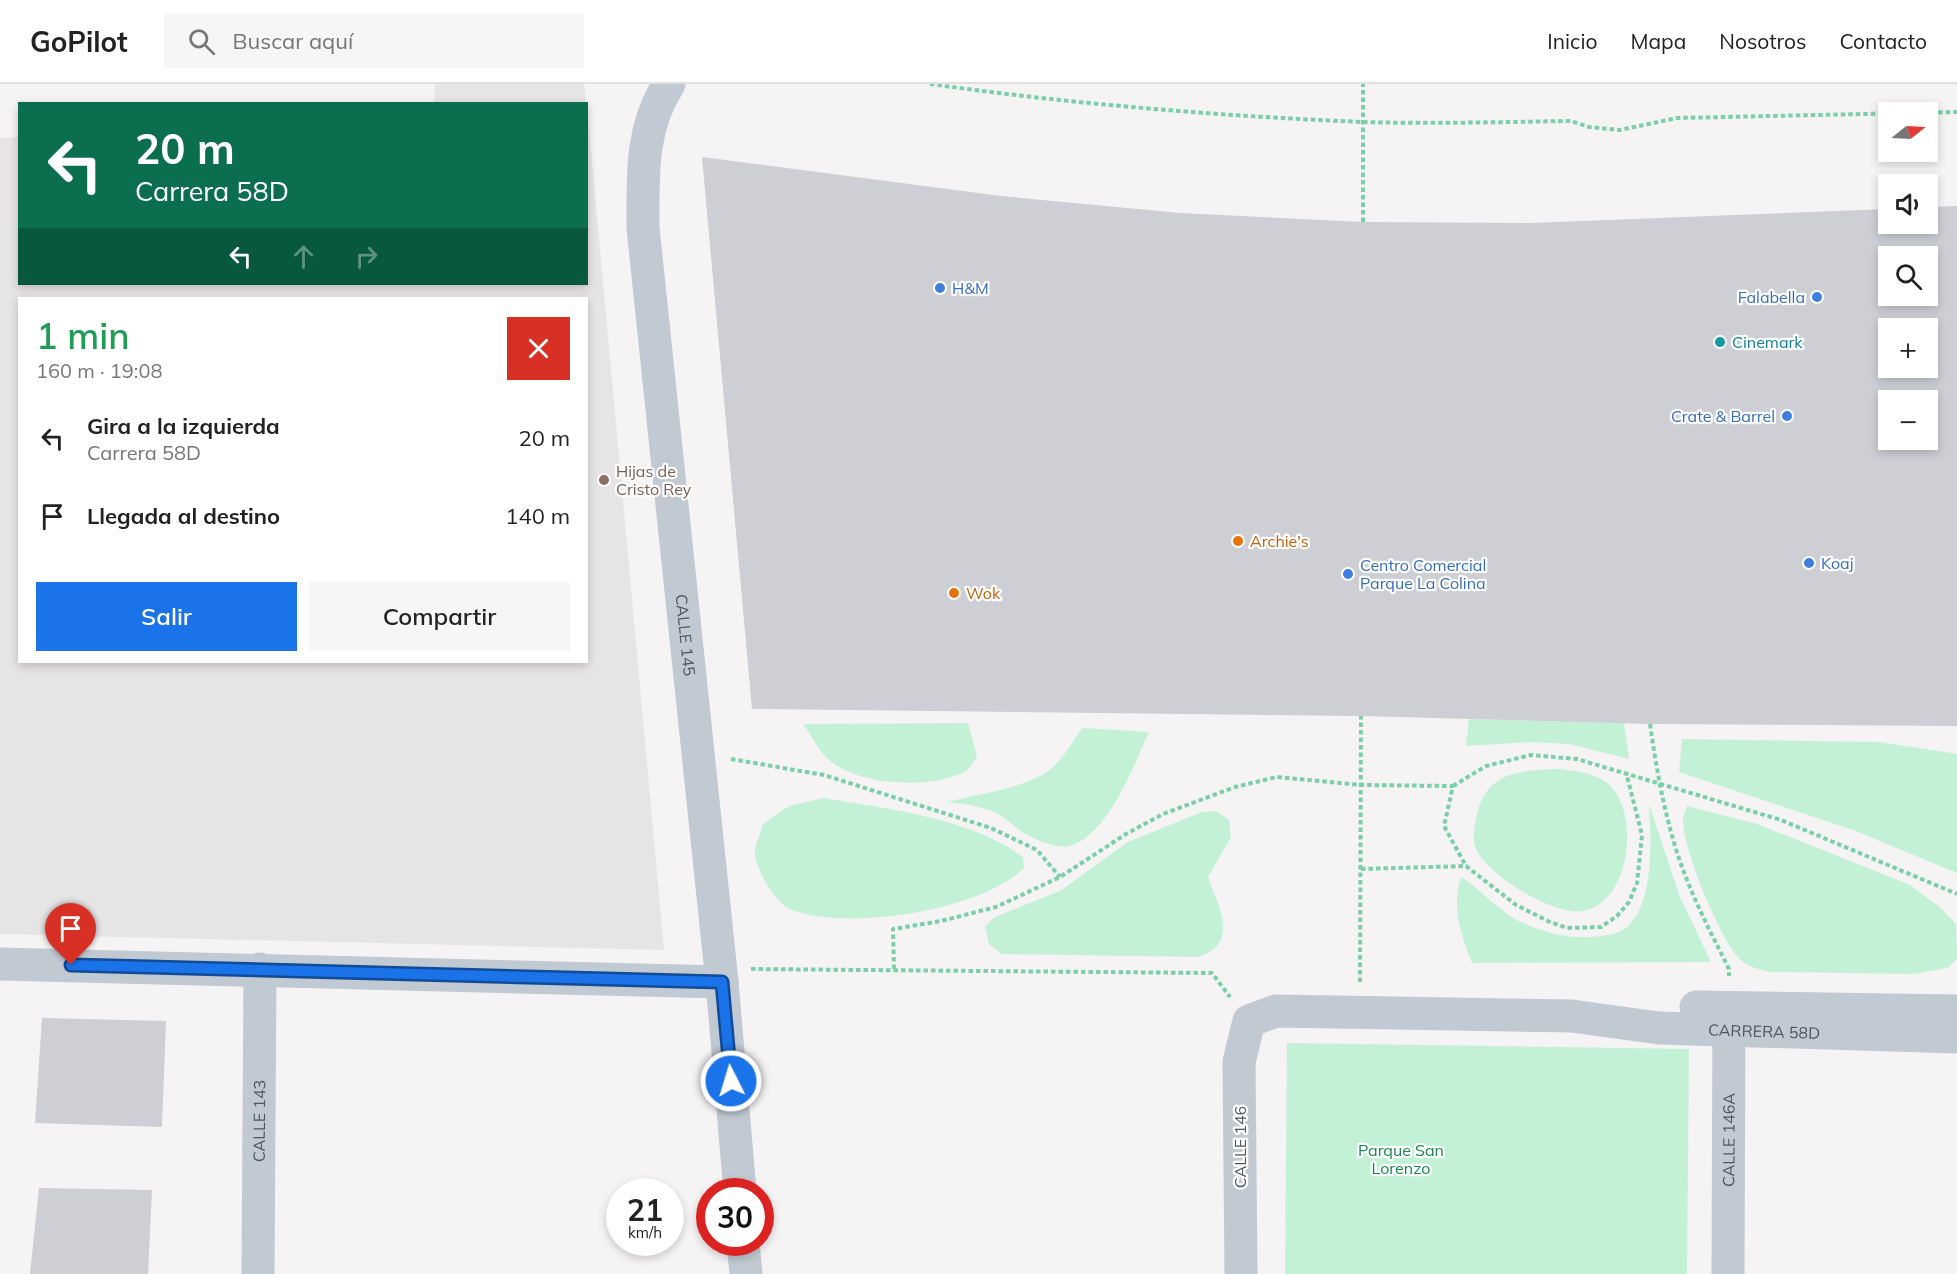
<!DOCTYPE html>
<html lang="es">
<head>
<meta charset="utf-8">
<style>
	:root { --surface:#fff; --page:#f6f6f6; --text:#222; --muted:#767676; --line:#e0e0e0; --accent:#1a73e8 }
	body { margin:0; font-family:Mulish,sans-serif; background:var(--page); color:var(--text); height:100vh; display:flex; flex-direction:column; font-size:22px; white-space:nowrap }
	* { box-sizing:border-box; margin:0 }
	p { font-size:20px; color:var(--muted) }
	.icon { flex:none; width:33px; height:33px; fill:none; stroke:currentColor; stroke-width:2; stroke-linecap:round; stroke-linejoin:round }
	.map { position:relative; flex:1; overflow:hidden }
	.details { position:absolute; left:18px; top:213px; width:570px; height:366px; display:flex; flex-direction:column; background:var(--surface); border-radius:0px; box-shadow:0 3px 9px #0003 }
	.details>* { flex:none }
	.top-card { position:absolute; left:18px; top:18px; width:570px; height:183px; border-radius:0px; box-shadow:0 3px 9px #0003; background:#0b6e4f; color:#fff; overflow:hidden }
	.needle { width:39px; rotate:72deg }
	.fabs { position:absolute; left:1878px; top:18px; display:grid; gap:12px }
	.fabs a { display:grid; place-items:center; width:60px; height:60px; border-radius:0px; background:var(--surface); box-shadow:0 3px 9px #0003; font-size:30px }
	.speed { position:absolute; left:606px; top:1094px; display:flex; gap:12px; font-size:30px; font-weight:700; text-align:center }
	.speed>* { display:grid; place-content:center; width:78px; height:78px; border-radius:50%; background:var(--surface); box-shadow:0 3px 9px #0003; line-height:1 }
	.speed small { font-size:15px; font-weight:400 }
	.speed .limit { border:9px solid #d22; background:#fff; color:#111 }
	.pin { position:absolute; display:grid; place-items:center; width:51px; height:51px; color:#fff; margin:-62px -26px; border-radius:50% 50% 50% 0; rotate:-45deg; box-shadow:0 0 6px #0007 }
	.pin .icon { rotate:45deg }
	.me { position:absolute; width:66px; margin:-33px; rotate:355deg; stroke-linejoin:round; filter:drop-shadow(0 0 4px #0008) }
	.turn { display:flex; align-items:center; gap:21px; height:126px; padding:0 18px; font-size:27px }
	.turn .icon { width:78px; height:78px; stroke-width:2.5 }
	.turn b { display:block; font-size:42px; line-height:51px }
	.lanes { display:flex; align-items:center; height:57px; padding:0 18px; background:#0003; justify-content:center; gap:30px; direction:ltr }
	.lanes .off { opacity:.35 }
	.round { display:grid; place-items:center; flex:none; width:63px; height:63px; border-radius:0px; background:var(--page) }
	.summary { display:flex; align-items:center; justify-content:space-between; height:102px; padding:0 18px }
	h1 { font-size:36px; font-weight:600; line-height:45px; color:#1e9e55 }
	.cta { display:flex; gap:12px; margin-top:auto; padding:12px 18px }
	.cta a { flex:1; height:69px; border-radius:0px; background:var(--accent); color:#fff; font-size:24px; font-weight:600; line-height:69px; text-align:center }
	.cta a+a { background:var(--page); color:var(--text) }
	ul { padding:0; list-style:none }
	li { display:flex; align-items:center; gap:18px; height:78px; padding:0 18px }
	li div { flex:1 }
	li b { display:block; font-size:22px }
	li em { font-style:normal }
	header { display:flex; align-items:center; gap:36px; box-sizing:border-box; height:84px; padding:0 30px; background:var(--surface); border-bottom:2px solid var(--line) }
	header strong { font-size:28px }
	nav { display:flex; gap:33px; margin-inline-start:auto; font-size:21px }
	.search { width:420px; height:54px; background:var(--page); display:flex; align-items:center; gap:15px; box-sizing:border-box; padding:0 21px; border-radius:0px; color:var(--muted); font-size:22px }
	.map>svg:first-child { display:block }
	.education { fill:#e6e4e5; fill-rule:evenodd }
	.green { fill:#c3f1d5 }
	.building { fill:#cdcfd5; fill-rule:evenodd }
	.lines { fill:none; stroke-linecap:round; stroke-linejoin:round }
	.path { stroke:#7ad0a6; stroke-width:4; stroke-dasharray:4.5 3; stroke-linecap:butt }
	.minor { stroke:#c1cad2; stroke-width:33 }
	.route-casing { stroke:#114b97; stroke-width:15 }
	.route { stroke:#1a73e8; stroke-width:10 }
	.shop-dot { fill:#3f7fe0; stroke:#fff; stroke-width:2 }
	.culture-dot { fill:#0f9aa8; stroke:#fff; stroke-width:2 }
	.education-dot { fill:#8d6e63; stroke:#fff; stroke-width:2 }
	.food-dot { fill:#e8710a; stroke:#fff; stroke-width:2 }
	.labels { text-anchor:middle; dominant-baseline:central; stroke-width:4.5; stroke-linejoin:round; paint-order:stroke }
	.shop-label { font-size:16px; fill:#366cbe; stroke:#fff; text-anchor:start }
	.culture-label { font-size:16px; fill:#0d838f; stroke:#fff; text-anchor:start }
	.education-label { font-size:16px; fill:#785e54; stroke:#fff; text-anchor:start }
	.food-label { font-size:16px; fill:#c56008; stroke:#fff; text-anchor:start }
	.street-label { font-size:16px; fill:#4a5661; stroke:#fff }
	.park-label { font-size:16px; fill:#17864f; stroke:#fff }
</style>
</head>
<body>
<header>
<strong>GoPilot</strong>
<div class="search"><svg class="icon" aria-label="search" viewBox="0 0 24 24"><circle cx="10" cy="10" r="6"/><path d="M15 15l6 6"/></svg>Buscar aquí</div>
<nav><a>Inicio</a><a>Mapa</a><a>Nosotros</a><a>Contacto</a></nav>
</header>
<div class="map">
<svg width="1957" height="1190" viewBox="0 0 1957 1190">
	<rect width="100%" height="100%" fill="#f5f3f3"/>
	<g class="education">
		<path d="M 435,0 L 584,0 L 586,19 L 434,19 Z"/>
		<path d="M 587,22 L 664,866 L 0,850 L 0,54 L 19,53 L 20,200 L 586,200 ZM 20,214 L 586,214 L 586,578 L 20,578 Z"/>
	</g>
	<g class="green">
		<path d="M 1469,635 L 1624,639 L 1629,675 L 1569,660 L 1531,658 L 1466,662 Z"/>
		<path d="M 968,639 L 977,672 C 974,677 970,684 966,687 C 933,706 855,702 827,674 C 818,665 811,651 803,640 Z"/>
		<path d="M 1082,644 L 1149,648 C 1134,681 1108,752 1069,762 C 1056,765 1037,756 1026,750 C 1017,745 1009,737 1000,731 C 984,722 964,720 947,718 C 977,710 1014,706 1042,691 C 1060,681 1071,660 1082,644 Z"/>
		<path d="M 1682,655 L 1880,658 L 1957,670 L 1957,789 L 1853,746 L 1679,688 Z"/>
		<path d="M 1560,685 C 1574,687 1591,688 1604,697 C 1642,721 1632,818 1584,827 C 1554,832 1485,791 1475,762 C 1472,753 1475,742 1476,734 C 1485,687 1520,686 1560,685 Z"/>
		<path d="M 824,714 C 887,725 971,734 1023,773 L 1024,784 C 980,827 850,847 792,826 C 776,820 757,788 755,771 C 754,762 761,749 763,740 L 789,722 Z"/>
		<path d="M 1649,720 L 1680,813 L 1711,878 L 1472,879 C 1461,850 1451,824 1461,793 C 1482,806 1500,829 1523,839 C 1543,848 1569,855 1590,853 C 1602,852 1616,851 1626,844 C 1655,820 1651,753 1649,720 Z"/>
		<path d="M 1687,722 L 1757,740 L 1910,801 L 1941,824 L 1956,840 L 1957,874 L 1948,884 L 1913,890 L 1770,888 C 1758,885 1745,882 1737,872 C 1719,851 1681,761 1683,735 C 1683,731 1686,726 1687,722 Z"/>
		<path d="M 1216,727 L 1229,736 L 1231,753 L 1208,793 C 1217,821 1242,859 1198,873 L 1002,870 L 989,860 L 985,842 L 995,833 L 1060,807 L 1128,758 L 1202,728 Z"/>
		<path d="M 1287,959 L 1689,965 L 1687,1190 L 1285,1190 Z"/>
	</g>
	<g class="building">
		<path d="M 702,73 L 1001,112 L 1180,129 L 1363,138 L 1532,139 L 1888,125 L 1888,140 L 1928,140 L 1928,123 L 1957,122 L 1957,642 L 1650,640 L 1361,632 L 752,625 ZM 1888,172 L 1928,172 L 1928,212 L 1888,212 ZM 1888,244 L 1928,244 L 1928,284 L 1888,284 ZM 1888,316 L 1928,316 L 1928,356 L 1888,356 Z"/>
		<path d="M 42,934 L 166,937 L 162,1043 L 35,1039 Z"/>
		<path d="M 39,1104 L 152,1106 L 148,1190 L 30,1190 Z"/>
	</g>
	<g class="lines">
		<g class="path">
			<path d="M 930,0 C 1073,20 1218,32 1363,38 C 1432,40 1502,38 1571,37 L 1589,43 L 1620,46 L 1677,34 L 1957,28"/>
			<path d="M 1363,138 L 1363,0"/>
			<path d="M 1650,640 C 1656,682 1663,722 1675,762 C 1688,805 1709,845 1729,885 L 1729,892"/>
			<path d="M 731,675 L 824,691 L 991,744 L 1037,766 L 1060,793"/>
			<path d="M 1453,702 L 1486,682 L 1531,671 L 1577,675 L 1781,736 L 1957,810"/>
			<path d="M 1361,785 L 1466,782 L 1516,821 L 1550,838 L 1567,844 L 1601,843 L 1617,832 L 1629,818 L 1637,799 L 1642,751 L 1626,688"/>
			<path d="M 751,885 L 1212,889 L 1230,913"/>
			<path d="M 894,885 L 893,845 L 941,837 L 996,823 L 1060,793 L 1126,750 L 1163,730 L 1235,703 L 1277,693 L 1361,701 L 1453,702 L 1444,742 L 1466,782"/>
			<path d="M 1360,898 L 1361,632"/>
		</g>
		<g class="minor">
			<path id="s1" d="M 669,0 C 640,44 643,94 643,144 L 722,898 L 740,1107"/>
			<path d="M 0,880 L 722,898"/>
			<path d="M 1696,923 L 1957,927"/>
			<path d="M 743,1158 L 746,1190"/>
			<path id="s2" d="M 258,1190 L 260,885"/>
			<path id="s3" d="M 1241,1190 L 1239,978 L 1249,937 L 1276,927 L 1572,932 L 1659,944 L 1957,953"/>
			<path id="s4" d="M 1728,1190 L 1729,925"/>
		</g>
	</g>
	<g class="lines">
		<defs>
			<path id="route" d="M 71,881 L 722,898 L 731,997"/>
		</defs>
		<use href="#route" class="route-casing"/>
		<use href="#route" class="route"/>
	</g>
	<g class="shop-dot">
		<circle cx="940" cy="204" r="6"/>
		<circle cx="1817" cy="213" r="6"/>
		<circle cx="1787" cy="332" r="6"/>
		<circle cx="1809" cy="479" r="6"/>
		<circle cx="1348" cy="490" r="6"/>
	</g>
	<circle class="culture-dot" cx="1720" cy="258" r="6"/>
	<circle class="education-dot" cx="604" cy="396" r="6"/>
	<g class="food-dot">
		<circle cx="1238" cy="457" r="6"/>
		<circle cx="954" cy="509" r="6"/>
	</g>
	<g class="labels">
		<g class="shop-label">
			<text x="952" y="204">H&amp;M</text>
			<text x="1805" y="213" text-anchor="end">Falabella</text>
			<text x="1775" y="332" text-anchor="end">Crate &amp; Barrel</text>
			<text x="1821" y="479">Koaj</text>
			<text x="1360" y="481">Centro Comercial<tspan x="1360" dy="18">Parque La Colina</tspan></text>
		</g>
		<g class="culture-label">
			<text x="1732" y="258">Cinemark</text>
		</g>
		<g class="education-label">
			<text x="616" y="387">Hijas de<tspan x="616" dy="18">Cristo Rey</tspan></text>
		</g>
		<g class="food-label">
			<text x="1250" y="457">Archie's</text>
			<text x="966" y="509">Wok</text>
		</g>
		<g class="street-label">
			<text stroke="none"><textPath href="#s1" startOffset="558">CALLE 145</textPath></text>
			<text stroke="none"><textPath href="#s3" startOffset="772">CARRERA 58D</textPath></text>
			<text stroke="none"><textPath href="#s2" startOffset="153">CALLE 143</textPath></text>
			<text stroke="none"><textPath href="#s4" startOffset="134">CALLE 146A</textPath></text>
			<text transform="translate(1240 1063) rotate(-90)">CALLE 146</text>
		</g>
		<g class="park-label">
			<text x="1401" y="1066">Parque San<tspan x="1401" dy="18">Lorenzo</tspan></text>
		</g>
	</g>
</svg>
<div class="fabs">
<a><svg class="needle" viewBox="-14 -14 28 28"><path d="M0-13l5 13h-10z" fill="#e53935"/><path d="M0 13l5-13h-10z" fill="#767676"/></svg></a>
<a><svg class="icon" aria-label="sound" viewBox="0 0 24 24"><path d="M4 9h4l5-4v14l-5-4H4zM17 9q2 3 0 6"/></svg></a>
<a><svg class="icon" aria-label="search" viewBox="0 0 24 24"><circle cx="10" cy="10" r="6"/><path d="M15 15l6 6"/></svg></a>
<a>+</a>
<a>−</a>
</div>
<div class="speed"><div>21<small>km/h</small></div><div class="limit">30</div></div>
<div class="pin" style="left:71px;top:881px;background:#d93025"><svg class="icon" aria-label="arrive" viewBox="0 0 24 24"><path d="M6 21V4h12l-3 4 3 4H6"/></svg></div>
<svg class="me" style="left:731px;top:997px" viewBox="-20 -20 40 40"><circle r="17" fill="#1a73e8" stroke="#fff" stroke-width="3"/><path d="M0-11L8 9 0 5-8 9z" fill="#fff"/></svg>
<div class="top-card">
<div class="turn"><svg class="icon" aria-label="left" viewBox="0 0 24 24"><path d="M17 20v-9H6M10 6l-5 5 5 5"/></svg><div><b>20 m</b>Carrera 58D</div></div>
<div class="lanes"><svg class="icon" aria-label="left" viewBox="0 0 24 24"><path d="M17 20v-9H6M10 6l-5 5 5 5"/></svg><svg class="icon off" aria-label="ahead" viewBox="0 0 24 24"><path d="M12 20V5M6 11l6-6 6 6"/></svg><svg class="icon off" aria-label="right" viewBox="0 0 24 24"><path d="M7 20v-9h11M14 6l5 5-5 5"/></svg></div>
</div>
<section class="details">
<div class="summary"><div><h1>1 min</h1><p>160 m · 19:08</p></div><a class="round" style="background:#d93025;color:#fff"><svg class="icon" aria-label="close" viewBox="0 0 24 24"><path d="M6 6l12 12M18 6L6 18"/></svg></a></div>
<ul>
<li><svg class="icon" aria-label="left" viewBox="0 0 24 24"><path d="M17 20v-9H6M10 6l-5 5 5 5"/></svg><div><b>Gira a la izquierda</b><p>Carrera 58D</p></div><em>20 m</em></li>
<li><svg class="icon" aria-label="arrive" viewBox="0 0 24 24"><path d="M6 21V4h12l-3 4 3 4H6"/></svg><div><b>Llegada al destino</b></div><em>140 m</em></li>
</ul>
<div class="cta"><a>Salir</a><a>Compartir</a></div>
</section>
</div>
</body>
</html>
